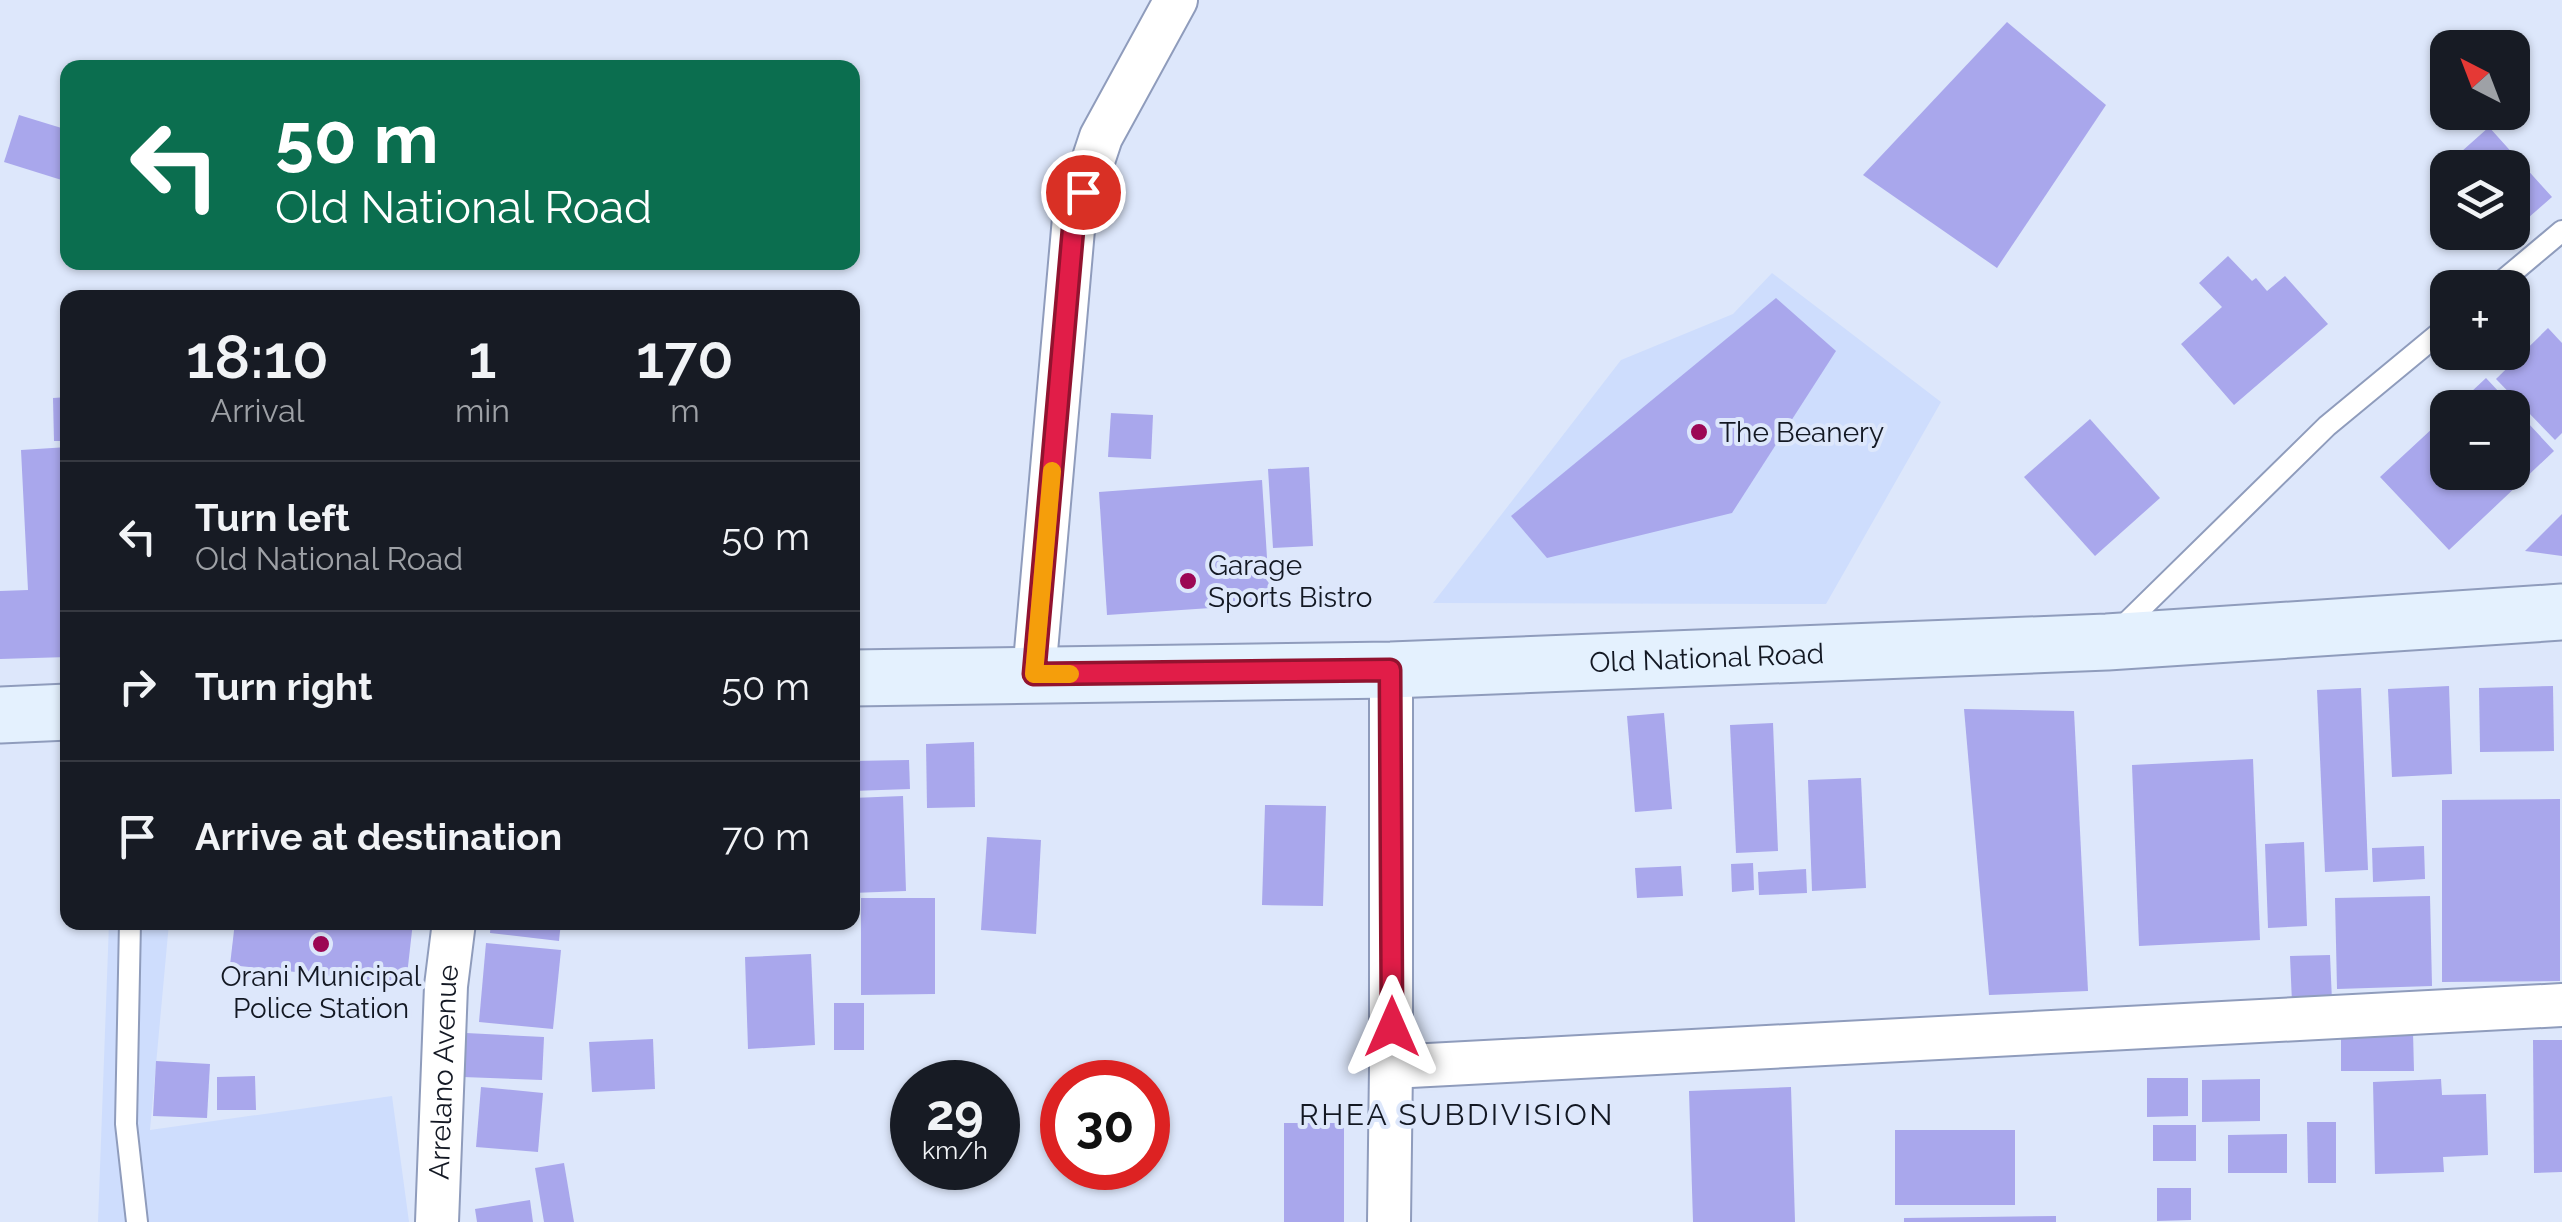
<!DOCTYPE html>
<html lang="en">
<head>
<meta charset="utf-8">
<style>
	:root { --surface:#171b24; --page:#242831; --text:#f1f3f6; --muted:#9ea1a6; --line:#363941 }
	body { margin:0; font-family:Raleway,sans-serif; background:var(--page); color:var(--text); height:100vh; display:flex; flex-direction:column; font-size:38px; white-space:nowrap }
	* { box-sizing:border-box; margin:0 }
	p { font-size:32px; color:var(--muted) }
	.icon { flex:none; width:55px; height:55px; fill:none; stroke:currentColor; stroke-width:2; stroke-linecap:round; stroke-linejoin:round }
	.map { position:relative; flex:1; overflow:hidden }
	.panel { position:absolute; left:60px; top:290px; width:800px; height:640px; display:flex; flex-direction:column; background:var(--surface); border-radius:20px; box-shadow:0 2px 8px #0004 }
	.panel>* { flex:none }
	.hud { position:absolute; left:60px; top:60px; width:800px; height:210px; border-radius:20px; box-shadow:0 2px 8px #0004; background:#0b6e4f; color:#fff; overflow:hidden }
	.needle { width:65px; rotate:318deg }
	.controls { position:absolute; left:2430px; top:30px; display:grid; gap:20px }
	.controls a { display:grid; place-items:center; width:100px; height:100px; border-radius:20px; background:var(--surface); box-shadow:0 2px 8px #0004; font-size:50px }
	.speed { position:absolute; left:890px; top:1060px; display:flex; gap:20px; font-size:50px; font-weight:700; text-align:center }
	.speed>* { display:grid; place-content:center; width:130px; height:130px; border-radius:50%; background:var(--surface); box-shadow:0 2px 8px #0004; line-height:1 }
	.speed small { font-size:25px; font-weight:400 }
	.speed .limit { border:15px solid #d22; background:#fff; color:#111 }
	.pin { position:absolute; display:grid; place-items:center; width:85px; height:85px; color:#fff; margin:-42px; border:5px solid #fff; border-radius:50%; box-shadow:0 2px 10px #0007 }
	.me { position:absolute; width:110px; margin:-55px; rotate:0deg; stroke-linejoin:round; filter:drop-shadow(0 0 8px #0008) }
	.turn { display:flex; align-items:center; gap:35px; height:210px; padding:0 50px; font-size:45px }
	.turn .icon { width:130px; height:130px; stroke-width:2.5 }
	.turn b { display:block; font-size:70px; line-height:85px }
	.eta { display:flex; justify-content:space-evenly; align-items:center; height:170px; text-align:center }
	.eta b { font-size:60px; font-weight:600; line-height:70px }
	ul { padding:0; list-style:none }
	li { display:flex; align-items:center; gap:30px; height:150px; padding:0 50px; border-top:2px solid var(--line) }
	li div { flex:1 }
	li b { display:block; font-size:38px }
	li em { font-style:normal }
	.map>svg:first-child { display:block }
	.built { fill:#ceddfd }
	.building { fill:#a9a7ec }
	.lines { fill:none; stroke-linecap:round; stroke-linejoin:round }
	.service-casing { stroke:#8f9cbc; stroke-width:24 }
	.minor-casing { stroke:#8f9cbc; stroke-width:46 }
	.secondary-casing { stroke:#8f9cbc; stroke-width:59 }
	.service { stroke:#fff; stroke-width:20 }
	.minor { stroke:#fff; stroke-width:42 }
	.secondary { stroke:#e4f1fe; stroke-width:55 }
	.route-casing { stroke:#92132f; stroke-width:25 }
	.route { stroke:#e11d48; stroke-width:18 }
	.slow { stroke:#f59e0b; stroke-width:18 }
	.poi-dot { fill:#9c0754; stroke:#dde7fb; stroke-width:4 }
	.labels { text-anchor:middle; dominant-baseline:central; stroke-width:8; stroke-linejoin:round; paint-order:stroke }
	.poi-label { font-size:28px; fill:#131823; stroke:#dde7fb; text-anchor:start }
	.street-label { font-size:28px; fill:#131823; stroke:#dde7fb }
	.neighbourhood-label { font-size:30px; letter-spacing:2.5px; fill:#131823; stroke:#dde7fb }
</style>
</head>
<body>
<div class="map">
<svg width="2562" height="1222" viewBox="0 0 2562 1222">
	<rect width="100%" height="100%" fill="#dde7fb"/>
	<g class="built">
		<path d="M 1772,273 L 1941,402 L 1826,604 L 1433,603 L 1621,360 L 1733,314 Z"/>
		<path d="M 109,923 L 169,923 L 150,1130 L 392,1096 L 409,1222 L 98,1222 Z"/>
	</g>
	<g class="building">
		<path d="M 2007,22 L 2106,105 L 1997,268 L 1863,175 Z"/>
		<path d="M 19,115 L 68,130 L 68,182 L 4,162 Z"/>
		<path d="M 2489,127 L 2552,197 L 2512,232 L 2512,168 L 2448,168 L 2448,174 L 2443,168 Z"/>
		<path d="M 2228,256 L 2252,281 L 2256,278 L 2267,291 L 2285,276 L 2328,324 L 2234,405 L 2181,344 L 2222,307 L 2199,283 Z"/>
		<path d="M 1776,298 L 1836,351 L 1732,513 L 1547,558 L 1511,516 Z"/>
		<path d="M 2548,328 L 2562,343 L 2562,433 L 2555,440 L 2496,379 Z"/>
		<path d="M 2486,378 L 2554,451 L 2449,550 L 2380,477 L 2448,414 L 2448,472 L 2512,472 L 2512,408 L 2454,408 Z"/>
		<path d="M 68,397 L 68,441 L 54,441 L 53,398 Z"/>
		<path d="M 1111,413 L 1153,415 L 1151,459 L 1108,457 Z"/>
		<path d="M 2090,419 L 2160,498 L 2095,556 L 2024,477 Z"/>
		<path d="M 68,447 L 68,657 L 0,659 L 0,591 L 28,590 L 21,450 Z"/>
		<path d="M 1309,467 L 1313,546 L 1273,548 L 1268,469 Z"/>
		<path d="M 1262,480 L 1270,604 L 1107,615 L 1099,492 Z"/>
		<path d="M 2562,514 L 2562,556 L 2525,551 Z"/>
		<path d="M 2449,686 L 2452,774 L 2392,777 L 2388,689 Z"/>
		<path d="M 2553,686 L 2554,751 L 2480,752 L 2479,688 Z"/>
		<path d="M 2361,688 L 2368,870 L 2325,872 L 2317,690 Z"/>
		<path d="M 1964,709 L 2074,711 L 2088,991 L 1989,995 Z"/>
		<path d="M 1664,713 L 1672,809 L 1635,812 L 1627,716 Z"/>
		<path d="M 1773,723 L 1778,851 L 1736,853 L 1730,725 Z"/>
		<path d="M 974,742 L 975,807 L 927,808 L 926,744 Z"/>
		<path d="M 2253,759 L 2260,940 L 2139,946 L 2132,765 Z"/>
		<path d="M 909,760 L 910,789 L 852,791 L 852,761 Z"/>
		<path d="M 1861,778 L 1866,888 L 1812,891 L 1808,780 Z"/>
		<path d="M 903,796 L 906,891 L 852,893 L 852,798 Z"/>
		<path d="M 2560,799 L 2560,981 L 2442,982 L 2442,800 Z"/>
		<path d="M 1265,805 L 1326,806 L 1323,906 L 1262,905 Z"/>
		<path d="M 987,837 L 1041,840 L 1036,934 L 981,930 Z"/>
		<path d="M 2304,842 L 2307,926 L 2268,928 L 2265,844 Z"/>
		<path d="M 2424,846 L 2425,879 L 2373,882 L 2372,848 Z"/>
		<path d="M 1753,863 L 1754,890 L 1732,892 L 1731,864 Z"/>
		<path d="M 1681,866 L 1683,896 L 1637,898 L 1635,868 Z"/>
		<path d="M 1806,869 L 1807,893 L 1759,895 L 1758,872 Z"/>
		<path d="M 2430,896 L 2432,986 L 2337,989 L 2335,898 Z"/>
		<path d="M 861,898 L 935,898 L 935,994 L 861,995 Z"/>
		<path d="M 235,922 L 413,922 L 406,984 L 230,965 Z"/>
		<path d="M 491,922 L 561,922 L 559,941 L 490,933 Z"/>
		<path d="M 486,943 L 561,950 L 553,1029 L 479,1022 Z"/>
		<path d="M 811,954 L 815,1045 L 748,1049 L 745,957 Z"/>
		<path d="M 2330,955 L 2332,1001 L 2292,1003 L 2290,956 Z"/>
		<rect x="834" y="1003" width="30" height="47"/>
		<path d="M 2413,1032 L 2414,1071 L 2341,1071 L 2341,1033 Z"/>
		<path d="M 466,1033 L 544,1037 L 542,1080 L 463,1077 Z"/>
		<path d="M 653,1039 L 655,1089 L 592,1092 L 589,1042 Z"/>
		<path d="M 2533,1040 L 2562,1040 L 2562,1172 L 2534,1173 Z"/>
		<path d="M 156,1061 L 210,1064 L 207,1118 L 153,1116 Z"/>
		<path d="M 255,1076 L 256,1110 L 217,1110 L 217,1077 Z"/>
		<path d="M 2147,1078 L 2188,1078 L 2188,1116 L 2147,1117 Z"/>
		<path d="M 2260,1079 L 2260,1121 L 2202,1122 L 2202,1080 Z"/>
		<path d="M 2441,1079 L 2442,1095 L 2486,1094 L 2488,1155 L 2443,1157 L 2444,1172 L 2375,1174 L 2373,1082 Z"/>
		<path d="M 481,1087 L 543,1093 L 538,1152 L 476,1147 Z"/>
		<path d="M 1791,1087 L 1795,1222 L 1693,1222 L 1689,1091 Z"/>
		<path d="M 2307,1122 L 2336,1122 L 2336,1183 L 2308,1183 Z"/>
		<rect x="1284" y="1123" width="60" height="99"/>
		<rect x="2153" y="1125" width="43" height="36"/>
		<rect x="1895" y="1130" width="120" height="75"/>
		<path d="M 2287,1134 L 2287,1173 L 2228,1173 L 2228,1135 Z"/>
		<path d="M 564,1163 L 574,1222 L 544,1222 L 535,1168 Z"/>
		<path d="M 2157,1188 L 2191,1188 L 2191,1220 L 2157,1221 Z"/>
		<path d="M 530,1200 L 533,1222 L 477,1222 L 475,1209 Z"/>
		<path d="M 2056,1216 L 2056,1222 L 1904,1222 L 1904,1218 Z"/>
	</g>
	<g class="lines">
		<defs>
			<g id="service">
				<path d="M 2494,288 L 2562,231"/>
				<path d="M 2119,630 L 2327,426 L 2448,326"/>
				<path d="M 130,922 L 126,1124 L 137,1222"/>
			</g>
			<g id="minor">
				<path d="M 1034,674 L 1074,218 L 1101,137 L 1176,0"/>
				<path d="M 1391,1067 L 2562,1005"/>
				<path id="s1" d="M 437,1222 L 446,986 L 454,922"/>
				<path d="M 1389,1222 L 1391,1067 L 1391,670"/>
			</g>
			<g id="secondary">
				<path id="s2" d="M 852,678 L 1391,670 L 2107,642 L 2562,612"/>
				<path d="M 0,715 L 68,712"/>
			</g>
		</defs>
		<use href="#service" class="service-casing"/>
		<use href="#minor" class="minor-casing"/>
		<use href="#secondary" class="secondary-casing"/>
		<use href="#service" class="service"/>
		<use href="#minor" class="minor"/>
		<use href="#secondary" class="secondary"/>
	</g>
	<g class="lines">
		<defs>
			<path id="route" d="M 1083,192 L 1074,218 L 1034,674 L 1390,670 L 1392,1027"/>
		</defs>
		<use href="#route" class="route-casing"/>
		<use href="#route" class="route"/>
		<path class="slow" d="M 1052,471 L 1034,674 L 1070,674"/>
	</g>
	<g class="poi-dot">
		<circle cx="1699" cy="432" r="10"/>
		<circle cx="1188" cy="581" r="10"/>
		<circle cx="321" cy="944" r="10"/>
	</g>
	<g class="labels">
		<g class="poi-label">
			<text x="1719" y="432">The Beanery</text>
			<text x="1208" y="565">Garage<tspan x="1208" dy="32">Sports Bistro</tspan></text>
			<text x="321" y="976" text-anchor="middle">Orani Municipal<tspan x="321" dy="32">Police Station</tspan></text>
		</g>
		<g class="street-label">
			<text stroke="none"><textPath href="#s2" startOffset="855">Old National Road</textPath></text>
			<text stroke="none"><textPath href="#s1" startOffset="150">Arrelano Avenue</textPath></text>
		</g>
		<g class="neighbourhood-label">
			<text x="1457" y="1114">RHEA SUBDIVISION</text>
		</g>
	</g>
</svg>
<div class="controls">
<a><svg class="needle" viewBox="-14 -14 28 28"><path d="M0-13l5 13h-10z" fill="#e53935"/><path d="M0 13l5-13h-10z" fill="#9ea1a6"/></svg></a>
<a><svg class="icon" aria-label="layers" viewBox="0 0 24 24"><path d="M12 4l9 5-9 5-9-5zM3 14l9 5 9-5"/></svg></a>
<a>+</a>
<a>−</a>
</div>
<div class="speed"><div>29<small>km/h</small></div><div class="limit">30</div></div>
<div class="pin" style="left:1083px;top:192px;background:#d93025"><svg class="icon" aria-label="arrive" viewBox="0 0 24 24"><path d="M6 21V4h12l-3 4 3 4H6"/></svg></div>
<svg class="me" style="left:1392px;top:1027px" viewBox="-20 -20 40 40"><path d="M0-17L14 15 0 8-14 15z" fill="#e11d48" stroke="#fff" stroke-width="4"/></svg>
<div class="hud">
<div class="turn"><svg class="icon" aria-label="left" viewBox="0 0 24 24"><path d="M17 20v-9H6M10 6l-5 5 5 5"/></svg><div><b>50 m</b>Old National Road</div></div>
</div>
<section class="panel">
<div class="eta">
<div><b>18:10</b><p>Arrival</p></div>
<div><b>1</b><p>min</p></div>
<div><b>170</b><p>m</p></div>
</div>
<ul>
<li><svg class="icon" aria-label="left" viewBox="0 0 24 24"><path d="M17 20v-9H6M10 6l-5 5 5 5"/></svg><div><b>Turn left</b><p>Old National Road</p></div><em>50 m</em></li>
<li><svg class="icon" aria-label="right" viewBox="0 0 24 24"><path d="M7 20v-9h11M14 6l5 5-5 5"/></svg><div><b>Turn right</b></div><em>50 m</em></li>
<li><svg class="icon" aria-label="arrive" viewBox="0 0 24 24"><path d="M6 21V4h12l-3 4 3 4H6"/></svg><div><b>Arrive at destination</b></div><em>70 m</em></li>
</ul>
</section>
</div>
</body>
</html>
